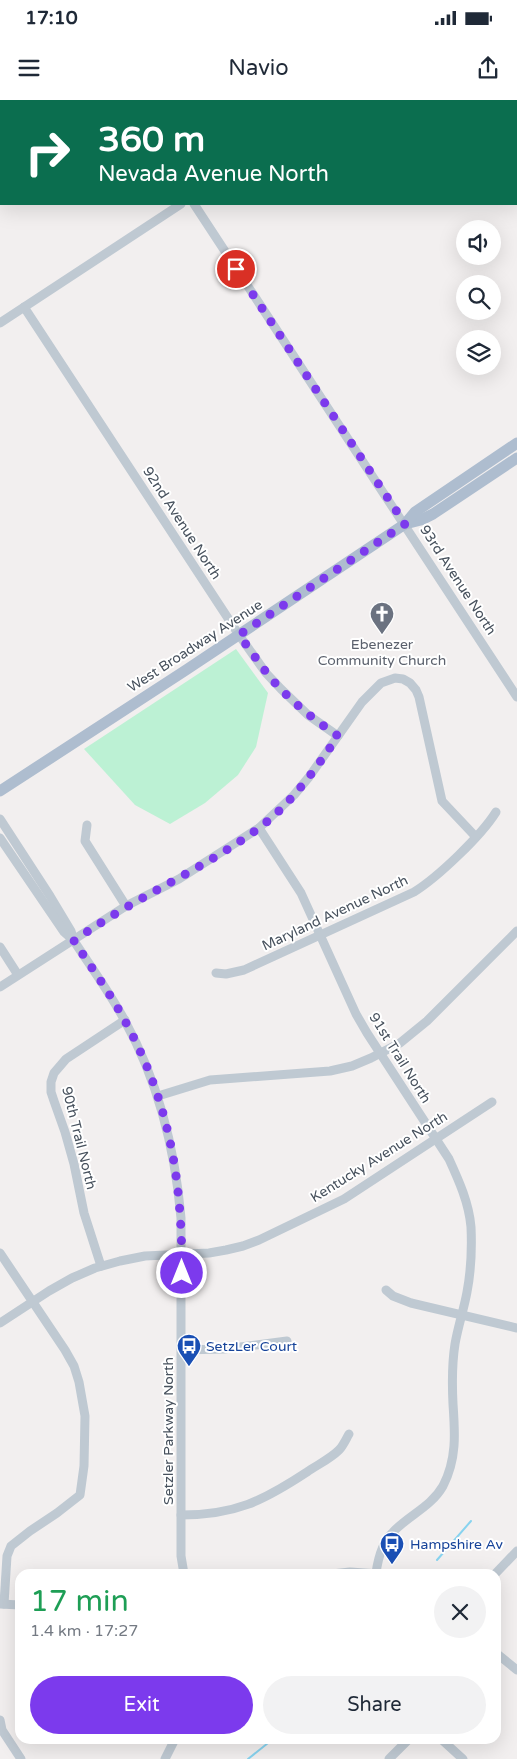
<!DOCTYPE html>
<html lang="en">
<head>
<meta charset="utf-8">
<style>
	:root { --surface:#fff; --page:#f2f2f3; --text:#1f2937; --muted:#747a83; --accent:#7c3aed }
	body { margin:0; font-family:"Varela Round",sans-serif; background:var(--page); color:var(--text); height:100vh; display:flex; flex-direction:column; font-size:19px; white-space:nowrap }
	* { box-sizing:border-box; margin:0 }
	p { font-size:16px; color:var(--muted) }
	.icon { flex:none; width:28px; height:28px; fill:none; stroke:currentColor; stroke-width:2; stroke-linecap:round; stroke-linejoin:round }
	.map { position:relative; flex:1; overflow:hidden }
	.details { position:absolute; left:15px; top:1469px; width:486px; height:175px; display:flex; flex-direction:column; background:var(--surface); border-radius:15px; box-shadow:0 5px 20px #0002 }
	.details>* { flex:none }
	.hud { position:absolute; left:0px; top:0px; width:518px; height:105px; box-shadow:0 5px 20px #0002; background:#0b6e4f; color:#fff; overflow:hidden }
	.fabs { position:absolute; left:456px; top:120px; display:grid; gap:10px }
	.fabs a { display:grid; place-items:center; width:45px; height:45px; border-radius:50%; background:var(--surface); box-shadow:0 5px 20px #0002; font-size:25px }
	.pin { position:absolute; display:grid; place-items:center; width:42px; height:42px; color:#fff; margin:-21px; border:2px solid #fff; border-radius:50%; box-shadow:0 1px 5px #0007 }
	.me { position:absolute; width:55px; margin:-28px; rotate:0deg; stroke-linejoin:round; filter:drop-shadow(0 0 4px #0008) }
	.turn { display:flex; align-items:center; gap:18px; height:105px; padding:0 15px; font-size:22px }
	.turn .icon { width:65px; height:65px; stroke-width:2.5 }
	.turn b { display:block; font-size:35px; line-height:42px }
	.round { display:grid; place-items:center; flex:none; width:52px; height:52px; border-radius:26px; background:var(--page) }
	.overview { display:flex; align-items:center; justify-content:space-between; height:85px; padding:0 15px }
	h1 { font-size:30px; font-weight:600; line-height:38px; color:#1e9e55 }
	.action { display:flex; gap:10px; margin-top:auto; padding:10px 15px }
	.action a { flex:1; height:58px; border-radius:30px; background:var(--accent); color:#fff; font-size:20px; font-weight:600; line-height:58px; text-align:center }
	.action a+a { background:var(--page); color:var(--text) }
	.status { display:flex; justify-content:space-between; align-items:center; height:35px; padding:0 25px; background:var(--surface); direction:ltr }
	.status svg { height:14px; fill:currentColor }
	header { display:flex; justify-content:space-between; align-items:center; height:65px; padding:0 15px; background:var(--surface); font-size:22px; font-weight:600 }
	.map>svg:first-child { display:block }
	.green { fill:#bcf1d4 }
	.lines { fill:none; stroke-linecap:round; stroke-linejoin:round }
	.stream { stroke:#88d3ef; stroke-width:2 }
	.minor { stroke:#bfc9d2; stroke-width:9 }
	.major { stroke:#aebdcf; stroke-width:11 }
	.route { stroke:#7c3aed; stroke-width:9; stroke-dasharray:0 16.2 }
	.labels { text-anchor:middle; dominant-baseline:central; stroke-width:4; stroke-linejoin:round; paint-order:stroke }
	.street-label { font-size:14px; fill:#47515d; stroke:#fff }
	.worship-label { font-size:14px; fill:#5b616d; stroke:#fff }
	.transit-label { font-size:14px; fill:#164399; stroke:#fff; text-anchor:start }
</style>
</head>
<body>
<div class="status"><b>17:10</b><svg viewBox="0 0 49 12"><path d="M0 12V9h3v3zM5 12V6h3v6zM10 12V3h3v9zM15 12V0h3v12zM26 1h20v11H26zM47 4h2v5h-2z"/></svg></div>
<header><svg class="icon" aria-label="menu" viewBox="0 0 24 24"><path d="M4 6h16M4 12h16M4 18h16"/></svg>Navio<svg class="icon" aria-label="share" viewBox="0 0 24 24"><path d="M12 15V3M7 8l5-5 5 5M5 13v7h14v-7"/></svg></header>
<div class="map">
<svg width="517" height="1659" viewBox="0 0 517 1659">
	<rect width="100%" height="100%" fill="#f2efef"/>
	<path class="green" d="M 236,549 L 268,593 L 256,647 L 238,675 L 205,703 L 170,724 L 135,705 L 84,649 Z"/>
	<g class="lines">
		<g class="stream">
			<path d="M 437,1460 L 471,1421"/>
			<path d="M 248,1659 L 273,1639"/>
		</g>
		<g class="minor">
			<path d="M 121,0 L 122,1"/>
			<path d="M 333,1 L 335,0"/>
			<path d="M 194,104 L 517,597"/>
			<path d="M 24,207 L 239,535 L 266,573 L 281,589 L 308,615 L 338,636"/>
			<path d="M 0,223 L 181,104"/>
			<path d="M 0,719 L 50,796 L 71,831 L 74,841 C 91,867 110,893 125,921 C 159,983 175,1048 181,1118 L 181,1456 L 184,1474"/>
			<path d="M 87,725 L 85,741 L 126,806"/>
			<path d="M 259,728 L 301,793 L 356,914 L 367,933 L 449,1059 C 459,1081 469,1103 471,1127 C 472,1149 471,1171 467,1192 C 464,1209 458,1226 455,1244 C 452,1263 452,1284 453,1304 C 455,1333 457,1359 443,1386 C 431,1407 409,1415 393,1432 C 382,1442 378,1459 376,1473"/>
			<path d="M 0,738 L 64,832 L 74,841"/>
			<path d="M 0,847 L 18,875"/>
			<path d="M 216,873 L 226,874 L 244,870 L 414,792 C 438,777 481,736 496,712"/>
			<path d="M 0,887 L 126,806 L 179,779 L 259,728 L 294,695 L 309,677 L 362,602 L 381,583 L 395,578 L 403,579 L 410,583 L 416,590 L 419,597 L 442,701 L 475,736"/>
			<path d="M 158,996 L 210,980 L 330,971 L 352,966 L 371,958 L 400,943 L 427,921 L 517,831"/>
			<path d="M 0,1153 L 65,1250 L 74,1266 L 79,1282 L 85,1316 L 84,1366 L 80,1395 L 57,1413 L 30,1431 L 11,1446 L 7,1456 L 4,1504"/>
			<path d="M 101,1166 L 84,1113 L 74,1064 L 65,1032 L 54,1001 L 51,992 L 51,982 L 54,973 L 66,959 L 125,920"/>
			<path d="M 386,1190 L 393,1196 L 411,1203 L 517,1228"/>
			<path d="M 0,1223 L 49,1191 L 72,1178 L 95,1168 L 120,1161 L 145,1156 L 209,1153 L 226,1150 L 243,1146 L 259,1140 L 344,1099 L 492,1002"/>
			<path d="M 182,1250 L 224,1249 L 287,1241"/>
			<path d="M 181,1415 C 235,1415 263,1401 307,1372 C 317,1365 330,1359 339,1350 C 343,1346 346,1339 349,1334"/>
			<path d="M 332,1474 L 350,1472 L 379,1474"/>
			<path d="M 495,1474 L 517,1451"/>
			<path d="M 0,1504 L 20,1505"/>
			<path d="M 496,1553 L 517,1570"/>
			<path d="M 0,1620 L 2,1630 L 21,1659"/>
			<path d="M 441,1639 L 463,1659"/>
			<path d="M 165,1659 L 175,1639"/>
			<path d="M 389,1659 L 409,1639"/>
		</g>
		<g class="major">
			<path d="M 405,424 L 421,420 L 433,414 L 517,358"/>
			<path d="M 0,691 L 186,570 L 405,424 L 415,412 L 517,343"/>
		</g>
	</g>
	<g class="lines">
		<path class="route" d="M 182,1173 C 182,1081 170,1003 125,921 C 110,893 91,867 74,841 C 133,798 201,771 259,728 C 291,704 315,670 338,636 C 312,618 286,598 266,572 C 257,560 248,547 239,535 L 405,424 L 236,169"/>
	</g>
	<defs>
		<symbol id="church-pin" viewBox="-11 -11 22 30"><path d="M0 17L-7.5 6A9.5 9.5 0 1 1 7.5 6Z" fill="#6b7280" stroke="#fff"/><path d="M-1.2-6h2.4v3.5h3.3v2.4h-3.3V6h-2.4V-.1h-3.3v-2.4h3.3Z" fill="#fff"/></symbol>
		<symbol id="bus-pin" viewBox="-11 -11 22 30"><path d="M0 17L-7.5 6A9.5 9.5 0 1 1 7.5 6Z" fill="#1a4fb4" stroke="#fff"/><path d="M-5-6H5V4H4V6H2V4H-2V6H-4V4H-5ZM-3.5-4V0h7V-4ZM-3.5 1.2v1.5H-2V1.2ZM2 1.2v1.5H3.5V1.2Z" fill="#fff"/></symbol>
	</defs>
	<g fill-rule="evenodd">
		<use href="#church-pin" x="368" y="500" width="28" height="38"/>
		<use href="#bus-pin" x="175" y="1232" width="28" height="38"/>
		<use href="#bus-pin" x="378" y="1430" width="28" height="38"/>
	</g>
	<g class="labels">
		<g class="street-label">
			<text transform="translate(182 423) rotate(57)">92nd Avenue North</text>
			<text transform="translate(458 480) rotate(57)">93rd Avenue North</text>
			<text transform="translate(195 546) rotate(-33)">West Broadway Avenue</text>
			<text transform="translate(335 813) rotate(-25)">Maryland Avenue North</text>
			<text transform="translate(400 958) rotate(58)">91st Trail North</text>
			<text transform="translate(79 1038) rotate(76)">90th Trail North</text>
			<text transform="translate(379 1057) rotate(-32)">Kentucky Avenue North</text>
			<text transform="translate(168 1331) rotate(-90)">Setzler Parkway North</text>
		</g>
		<g class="worship-label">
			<text x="382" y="544">Ebenezer<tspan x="382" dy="16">Community Church</tspan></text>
		</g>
		<g class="transit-label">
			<text x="206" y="1246">SetzLer Court</text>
			<text x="410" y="1444">Hampshire Av</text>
		</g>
	</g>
</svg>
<div class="fabs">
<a><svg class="icon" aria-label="sound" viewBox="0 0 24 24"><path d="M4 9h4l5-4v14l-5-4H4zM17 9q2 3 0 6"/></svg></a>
<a><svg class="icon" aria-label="search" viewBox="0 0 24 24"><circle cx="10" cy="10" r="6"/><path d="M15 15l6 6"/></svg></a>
<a><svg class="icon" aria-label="layers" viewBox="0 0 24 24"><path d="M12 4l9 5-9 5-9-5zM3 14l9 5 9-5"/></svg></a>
</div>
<div class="pin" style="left:236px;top:169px;background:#d93025"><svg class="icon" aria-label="arrive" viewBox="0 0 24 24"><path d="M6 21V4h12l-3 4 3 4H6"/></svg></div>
<svg class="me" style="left:182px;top:1173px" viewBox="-20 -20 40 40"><circle r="17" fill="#7c3aed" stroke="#fff" stroke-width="3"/><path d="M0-11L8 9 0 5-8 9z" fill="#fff"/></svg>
<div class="hud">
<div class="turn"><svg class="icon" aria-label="right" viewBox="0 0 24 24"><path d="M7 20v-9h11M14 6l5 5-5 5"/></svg><div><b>360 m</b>Nevada Avenue North</div></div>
</div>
<section class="details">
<div class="overview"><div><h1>17 min</h1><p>1.4 km · 17:27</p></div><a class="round"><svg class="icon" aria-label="close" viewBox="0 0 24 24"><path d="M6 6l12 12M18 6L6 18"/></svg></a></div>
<div class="action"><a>Exit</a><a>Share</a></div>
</section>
</div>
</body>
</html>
